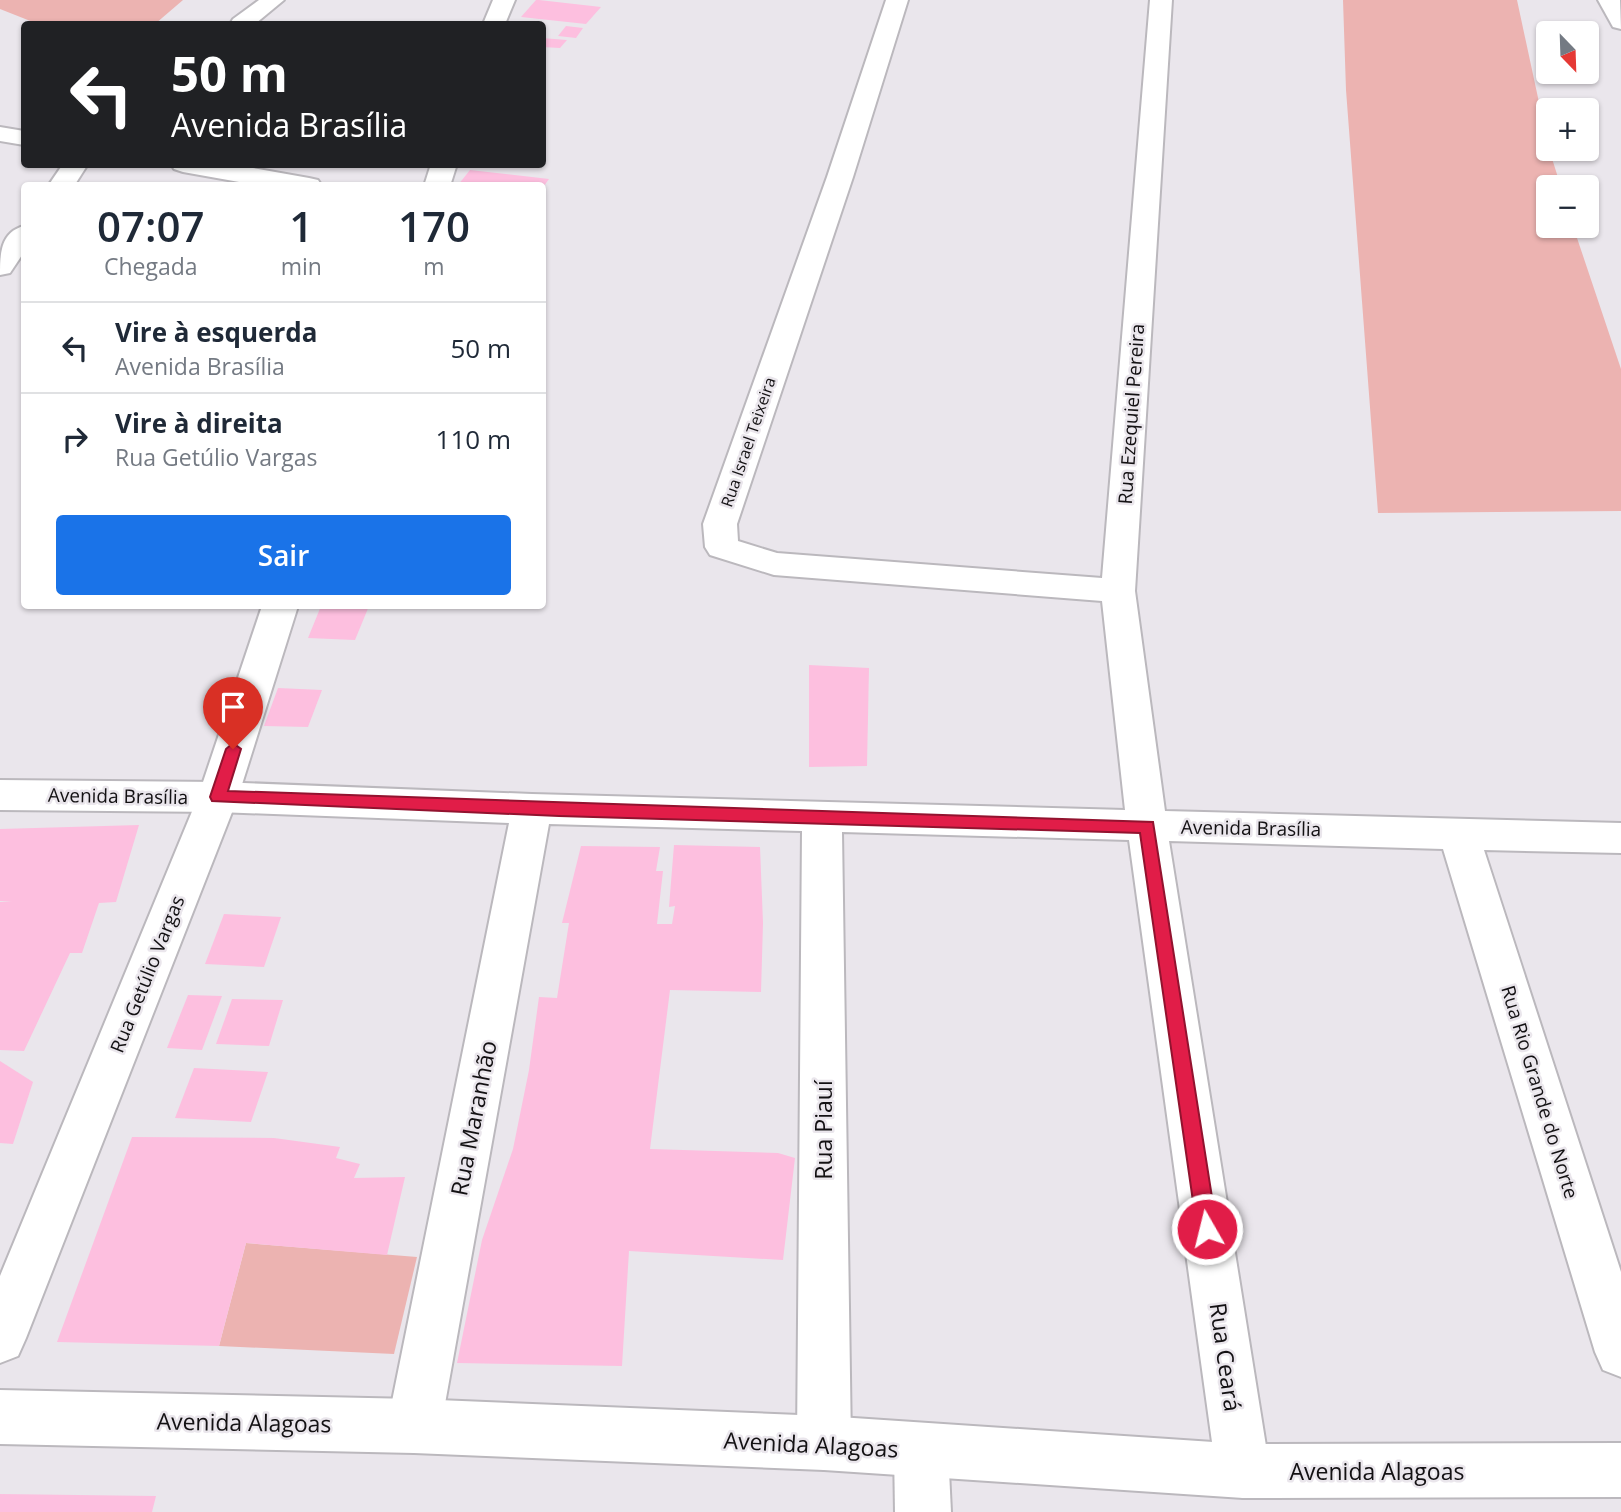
<!DOCTYPE html>
<html lang="pt">
<head>
<meta charset="utf-8">
<style>
	:root { --surface:#fff; --page:#f6f6f7; --text:#1f2937; --muted:#747a83; --line:#e0e1e3; --accent:#1a73e8 }
	body { margin:0; font-family:"Open Sans",sans-serif; background:var(--page); color:var(--text); height:100vh; display:flex; flex-direction:column; font-size:26px; white-space:nowrap }
	* { box-sizing:border-box; margin:0 }
	p { font-size:23px; color:var(--muted) }
	.icon { flex:none; width:38px; height:38px; fill:none; stroke:currentColor; stroke-width:2; stroke-linecap:round; stroke-linejoin:round }
	.map { position:relative; flex:1; overflow:hidden }
	.sheet { position:absolute; left:21px; top:182px; width:525px; height:427px; display:flex; flex-direction:column; background:var(--surface); border-radius:7px; box-shadow:0 2px 5px #0004 }
	.sheet>* { flex:none }
	.top-card { position:absolute; left:21px; top:21px; width:525px; height:147px; border-radius:7px; box-shadow:0 2px 5px #0004; background:#202124; color:#fff; overflow:hidden }
	.needle { width:46px; rotate:157deg }
	.fabs { position:absolute; left:1536px; top:21px; display:grid; gap:14px }
	.fabs a { display:grid; place-items:center; width:63px; height:63px; border-radius:7px; background:var(--surface); box-shadow:0 2px 5px #0004; font-size:35px }
	.pin { position:absolute; display:grid; place-items:center; width:60px; height:60px; color:#fff; margin:-72px -30px; border-radius:50% 50% 50% 0; rotate:-45deg; box-shadow:0 0 7px #0007 }
	.pin .icon { rotate:45deg }
	.me { position:absolute; width:77px; margin:-38px; rotate:352deg; stroke-linejoin:round; filter:drop-shadow(0 0 5px #0008) }
	.turn { display:flex; align-items:center; gap:24px; height:147px; padding:0 35px; font-size:32px }
	.turn .icon { width:91px; height:91px; stroke-width:2.5 }
	.turn b { display:block; font-size:49px; line-height:60px }
	.eta { display:flex; justify-content:space-evenly; align-items:center; height:119px; text-align:center }
	.eta b { font-size:42px; font-weight:600; line-height:49px }
	.action { display:flex; gap:14px; margin-top:auto; padding:14px 35px }
	.action a { flex:1; height:80px; border-radius:7px; background:var(--accent); color:#fff; font-size:28px; font-weight:600; line-height:80px; text-align:center }
	ul { padding:0; list-style:none }
	li { display:flex; align-items:center; gap:21px; height:91px; padding:0 35px; border-top:2px solid var(--line) }
	li div { flex:1 }
	li b { display:block; font-size:26px }
	li em { font-style:normal }
	.map>svg:first-child { display:block }
	.green { fill:#ecb3b1 }
	.building { fill:#fdbfdf }
	.lines { fill:none; stroke-linecap:round; stroke-linejoin:round }
	.minor-casing { stroke:#bbb8bd; stroke-width:4 }
	.tertiary-casing { stroke:#bbb8bd; stroke-width:4 }
	.minor { fill:#fff; fill-rule:evenodd }
	.tertiary { fill:#fff; fill-rule:evenodd }
	.route { fill:#e11d48; stroke:#92132f; stroke-width:2 }
	.labels { text-anchor:middle; dominant-baseline:central; stroke-width:5; stroke-linejoin:round; paint-order:stroke }
	.far-street-label { font-size:16px; fill:#131113; stroke:#eae6ec }
	.street-label { font-size:19px; fill:#131113; stroke:#eae6ec }
	.near-street-label { font-size:23px; fill:#131113; stroke:#eae6ec }
</style>
</head>
<body>
<div class="map">
<svg width="1621" height="1512" viewBox="0 0 1621 1512">
	<rect width="100%" height="100%" fill="#eae6ec"/>
	<g class="green">
		<path d="M 0,0 L 183,0 L 155,24 L 38,24 L 0,9 Z"/>
		<path d="M 1343,0 L 1517,0 L 1549,149 L 1561,187 L 1549,187 L 1549,226 L 1573,226 L 1621,369 L 1621,511 L 1378,513 L 1346,90 Z"/>
		<path d="M 246,1243 L 417,1257 L 394,1354 L 219,1346 Z"/>
	</g>
	<g class="building">
		<path d="M 536,0 L 539,0 L 601,7 L 586,24 L 521,17 Z"/>
		<path d="M 566,26 L 583,28 L 576,38 L 558,36 Z"/>
		<path d="M 542,38 L 567,40 L 560,48 L 542,47 Z"/>
		<path d="M 470,170 L 549,179 L 544,186 L 458,185 Z"/>
		<path d="M 321,606 L 369,606 L 355,640 L 308,638 Z"/>
		<path d="M 809,665 L 869,668 L 867,766 L 809,767 Z"/>
		<path d="M 278,688 L 322,690 L 308,727 L 264,726 Z"/>
		<path d="M 139,825 L 116,902 L 99,903 L 82,953 L 70,953 L 24,1051 L 0,1050 L 0,902 L 12,901 L 0,901 L 0,829 Z"/>
		<path d="M 674,845 L 760,847 L 763,923 L 761,992 L 670,990 L 650,1149 L 778,1153 L 795,1158 L 783,1260 L 629,1251 L 622,1366 L 457,1363 L 482,1240 L 513,1149 L 529,1070 L 539,997 L 557,998 L 569,923 L 562,923 L 581,846 L 660,847 L 656,871 L 663,871 L 657,924 L 672,924 L 675,906 L 669,907 Z"/>
		<path d="M 224,914 L 281,917 L 264,967 L 205,964 Z"/>
		<path d="M 188,995 L 222,996 L 202,1050 L 167,1048 Z"/>
		<path d="M 232,999 L 283,1000 L 269,1046 L 216,1044 Z"/>
		<path d="M 0,1061 L 33,1082 L 13,1144 L 0,1143 Z"/>
		<path d="M 194,1068 L 268,1072 L 251,1122 L 175,1118 Z"/>
		<path d="M 132,1137 L 274,1138 L 340,1147 L 336,1158 L 360,1164 L 354,1178 L 405,1177 L 387,1255 L 246,1243 L 219,1346 L 57,1342 Z"/>
		<path d="M 0,1494 L 156,1496 L 152,1512 L 0,1512 Z"/>
	</g>
	<g class="lines">
		<defs>
			<g id="minor">
				<path d="M 259,0 L 284,0 L 255,24 L 230,24 L 233,19 Z"/>
				<path d="M 886,0 L 908,0 L 853,177 L 737,524 L 738,541 L 777,553 L 1102,578 L 1150,0 L 1172,0 L 1135,591 L 1165,811 L 1621,823 L 1621,853 L 1484,850 L 1621,1272 L 1621,1377 L 1603,1370 L 1595,1352 L 1443,849 L 1169,841 L 1270,1471 L 1262,1490 L 1243,1498 L 1224,1490 L 1216,1471 L 1129,840 L 842,832 L 851,1443 L 843,1462 L 824,1470 L 805,1462 L 797,1443 L 802,831 L 549,824 L 441,1426 L 433,1445 L 414,1453 L 395,1445 L 387,1426 L 509,823 L 218,812 L 0,810 L 0,780 L 218,782 L 532,794 L 1125,810 L 1102,601 L 774,575 L 710,555 L 705,547 L 703,524 L 827,177 Z"/>
				<path d="M 1598,0 L 1620,0 L 1621,29 L 1613,27 Z"/>
				<path d="M 0,127 L 24,131 L 24,145 L 0,141 Z"/>
				<path d="M 63,164 L 88,164 L 74,186 L 48,186 Z"/>
				<path d="M 171,164 L 230,164 L 309,178 L 318,180 L 322,186 L 262,186 L 183,172 L 174,169 Z"/>
				<path d="M 24,226 L 24,252 L 10,273 L 0,275 C 0,255 0,232 24,226 Z"/>
				<path d="M 921,1423 L 940,1431 L 948,1450 L 951,1512 L 895,1512 L 894,1450 L 902,1431 Z"/>
			</g>
			<g id="tertiary">
				<path d="M 493,0 L 515,0 L 505,24 L 483,24 Z"/>
				<path d="M 431,164 L 457,164 L 450,186 L 424,186 Z"/>
				<path d="M 262,606 L 298,606 L 238,797 L 26,1338 L 18,1356 L 0,1363 L 0,1276 L 198,797 Z"/>
				<path d="M 0,1390 L 414,1399 L 824,1416 L 1243,1444 L 1621,1443 L 1621,1497 L 1243,1498 L 824,1470 L 414,1453 L 0,1444 Z"/>
			</g>
		</defs>
		<use href="#minor" class="minor-casing"/>
		<use href="#tertiary" class="tertiary-casing"/>
		<use href="#minor" class="minor"/>
		<use href="#tertiary" class="tertiary"/>
	</g>
	<path class="route" d="M 233,743 L 241,749 L 228,791 L 1153,822 L 1217,1229 L 1214,1236 L 1207,1239 L 1200,1236 L 1197,1229 L 1140,833 L 559,816 L 212,801 L 210,797 L 226,749 Z"/>
	<g class="labels">
		<g class="far-street-label">
			<text transform="translate(748 442) rotate(-71)">Rua Israel Teixeira</text>
		</g>
		<g class="street-label">
			<text transform="translate(1131 414) rotate(-86)">Rua Ezequiel Pereira</text>
			<text transform="translate(118 796) rotate(1)">Avenida Brasília</text>
			<text transform="translate(1251 828) rotate(1)">Avenida Brasília</text>
			<text transform="translate(147 974) rotate(-68)">Rua Getúlio Vargas</text>
			<text transform="translate(1540 1092) rotate(73)">Rua Rio Grande do Norte</text>
		</g>
		<g class="near-street-label">
			<text transform="translate(473 1118) rotate(-79)">Rua Maranhão</text>
			<text transform="translate(823 1130) rotate(-90)">Rua Piauí</text>
			<text transform="translate(1226 1357) rotate(82)">Rua Ceará</text>
			<text transform="translate(244 1422) rotate(1)">Avenida Alagoas</text>
			<text transform="translate(811 1444) rotate(3)">Avenida Alagoas</text>
			<text x="1377" y="1471">Avenida Alagoas</text>
		</g>
	</g>
</svg>
<div class="fabs">
<a><svg class="needle" viewBox="-14 -14 28 28"><path d="M0-13l5 13h-10z" fill="#e53935"/><path d="M0 13l5-13h-10z" fill="#747a83"/></svg></a>
<a>+</a>
<a>−</a>
</div>
<div class="pin" style="left:233px;top:749px;background:#d93025"><svg class="icon" aria-label="arrive" viewBox="0 0 24 24"><path d="M6 21V4h12l-3 4 3 4H6"/></svg></div>
<svg class="me" style="left:1207px;top:1229px" viewBox="-20 -20 40 40"><circle r="17" fill="#e11d48" stroke="#fff" stroke-width="3"/><path d="M0-11L8 9 0 5-8 9z" fill="#fff"/></svg>
<div class="top-card">
<div class="turn"><svg class="icon" aria-label="left" viewBox="0 0 24 24"><path d="M17 20v-9H6M10 6l-5 5 5 5"/></svg><div><b>50 m</b>Avenida Brasília</div></div>
</div>
<section class="sheet">
<div class="eta">
<div><b>07:07</b><p>Chegada</p></div>
<div><b>1</b><p>min</p></div>
<div><b>170</b><p>m</p></div>
</div>
<ul>
<li><svg class="icon" aria-label="left" viewBox="0 0 24 24"><path d="M17 20v-9H6M10 6l-5 5 5 5"/></svg><div><b>Vire à esquerda</b><p>Avenida Brasília</p></div><em>50 m</em></li>
<li><svg class="icon" aria-label="right" viewBox="0 0 24 24"><path d="M7 20v-9h11M14 6l5 5-5 5"/></svg><div><b>Vire à direita</b><p>Rua Getúlio Vargas</p></div><em>110 m</em></li>
</ul>
<div class="action"><a>Sair</a></div>
</section>
</div>
</body>
</html>
